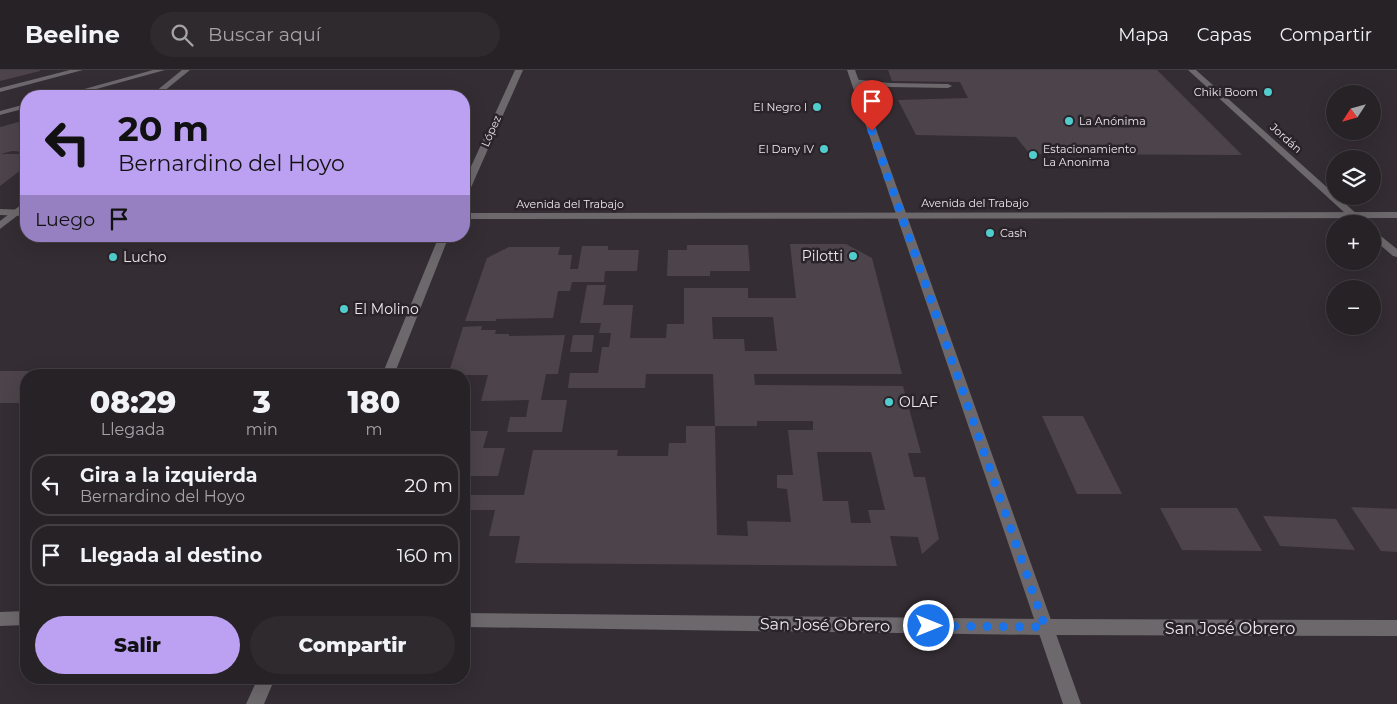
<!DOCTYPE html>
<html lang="es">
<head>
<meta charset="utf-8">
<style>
	:root { --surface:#272226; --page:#2f2a2e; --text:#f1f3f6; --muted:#a4a4a7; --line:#433f43; --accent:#bca0f2 }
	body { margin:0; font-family:Montserrat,sans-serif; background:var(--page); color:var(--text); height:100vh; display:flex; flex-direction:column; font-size:19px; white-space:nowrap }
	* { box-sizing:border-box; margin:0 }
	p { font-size:16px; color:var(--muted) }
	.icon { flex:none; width:28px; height:28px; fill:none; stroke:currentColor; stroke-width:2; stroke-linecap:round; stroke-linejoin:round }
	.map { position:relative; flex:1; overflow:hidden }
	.panel { position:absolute; left:20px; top:299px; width:450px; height:315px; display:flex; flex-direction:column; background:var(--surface); border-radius:20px; box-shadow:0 5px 20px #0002,0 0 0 1px var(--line) }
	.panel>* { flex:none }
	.hud { position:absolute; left:20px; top:20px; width:450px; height:152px; border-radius:20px; box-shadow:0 5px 20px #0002,0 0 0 1px var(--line); background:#bca0f2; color:#111; overflow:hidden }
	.needle { width:32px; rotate:234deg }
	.buttons { position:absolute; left:1326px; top:15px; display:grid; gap:10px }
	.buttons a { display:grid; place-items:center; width:55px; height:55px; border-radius:50%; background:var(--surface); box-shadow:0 5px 20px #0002,0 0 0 1px var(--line); font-size:25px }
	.pin { position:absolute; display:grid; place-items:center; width:42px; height:42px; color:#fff; margin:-51px -21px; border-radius:50% 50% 50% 0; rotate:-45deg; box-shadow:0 0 5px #0007 }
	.pin .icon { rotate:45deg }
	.me { position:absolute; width:55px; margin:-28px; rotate:90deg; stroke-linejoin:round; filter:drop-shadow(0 0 4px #0008) }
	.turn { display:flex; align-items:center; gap:18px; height:105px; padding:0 15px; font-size:22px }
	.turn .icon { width:65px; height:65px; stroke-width:2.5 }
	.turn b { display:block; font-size:35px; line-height:42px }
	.then { display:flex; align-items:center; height:48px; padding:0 15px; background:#0003; gap:10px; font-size:19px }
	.eta { display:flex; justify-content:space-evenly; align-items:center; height:85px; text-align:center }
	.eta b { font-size:30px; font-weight:800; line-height:35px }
	.cta { display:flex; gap:10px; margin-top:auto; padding:10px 15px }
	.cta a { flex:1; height:58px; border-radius:30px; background:var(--accent); color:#111; font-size:20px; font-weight:800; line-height:58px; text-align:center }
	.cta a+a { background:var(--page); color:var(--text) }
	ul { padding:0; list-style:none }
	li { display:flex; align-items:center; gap:15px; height:62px; margin:0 10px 8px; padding:0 5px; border:2px solid var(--line); border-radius:20px }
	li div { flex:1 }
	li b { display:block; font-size:19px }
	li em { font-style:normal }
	header { display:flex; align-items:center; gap:30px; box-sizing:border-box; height:70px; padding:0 25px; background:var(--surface); border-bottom:1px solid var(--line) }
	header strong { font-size:24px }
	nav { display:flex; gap:28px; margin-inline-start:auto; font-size:18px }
	.search { width:350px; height:45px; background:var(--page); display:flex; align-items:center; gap:12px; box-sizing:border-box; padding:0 18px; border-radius:28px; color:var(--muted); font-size:19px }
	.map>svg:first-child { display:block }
	.building { fill:#4c444a; fill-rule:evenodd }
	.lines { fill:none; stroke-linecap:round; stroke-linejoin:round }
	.service { fill:#6c686b; fill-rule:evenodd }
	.minor { fill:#6c686b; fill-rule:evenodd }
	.tertiary { fill:#6c686b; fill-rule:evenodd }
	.route { stroke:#1a73e8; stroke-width:9; stroke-dasharray:0 16.2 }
	.poi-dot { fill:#52cdce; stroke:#2a2329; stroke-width:2 }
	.labels { text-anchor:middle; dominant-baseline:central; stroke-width:5; stroke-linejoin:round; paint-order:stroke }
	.far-poi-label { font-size:11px; fill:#ede8ec; stroke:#2a2329; text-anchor:end }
	.far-street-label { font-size:11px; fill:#ede8ec; stroke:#2a2329 }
	.poi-label { font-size:14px; fill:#ede8ec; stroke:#2a2329; text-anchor:start }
	.near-street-label { font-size:16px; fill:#ede8ec; stroke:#2a2329 }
</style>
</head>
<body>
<header>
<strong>Beeline</strong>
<div class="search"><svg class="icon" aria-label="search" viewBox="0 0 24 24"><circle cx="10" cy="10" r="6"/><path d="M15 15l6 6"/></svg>Buscar aquí</div>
<nav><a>Mapa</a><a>Capas</a><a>Compartir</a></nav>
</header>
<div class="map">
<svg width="1397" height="634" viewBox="0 0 1397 634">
	<rect width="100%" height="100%" fill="#342d33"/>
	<g class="building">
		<path d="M 0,0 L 40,0 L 40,1 L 0,11 Z"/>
		<path d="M 888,0 L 1157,0 L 1242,85 L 1030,84 L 1016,67 L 916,65 L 898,30 L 968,28 L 960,12 L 892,11 Z"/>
		<path d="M 26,50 L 26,70 L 22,71 L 26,75 L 26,82 L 12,81 L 1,84 L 26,84 L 26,96 L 0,116 L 0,57 Z"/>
		<path d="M 790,174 L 846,174 L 872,188 L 902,304 L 754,304 L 755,315 L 903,316 L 921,383 L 908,383 L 914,407 L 925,407 L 939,469 L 922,484 L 918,467 L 890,466 L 897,496 L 515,493 L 520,466 L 489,466 L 495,440 L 471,440 L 464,462 L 464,425 L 524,425 L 533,380 L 618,380 L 617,386 L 668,386 L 669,373 L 686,373 L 686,356 L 715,356 L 713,304 L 646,304 L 645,318 L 568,318 L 570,303 L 598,303 L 602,277 L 609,277 L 611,263 L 599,263 L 601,253 L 580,253 L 587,215 L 606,215 L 603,235 L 633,235 L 630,268 L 666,268 L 667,254 L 684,254 L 684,218 L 748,218 L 748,228 L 796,228 ZM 712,247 L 773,247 L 777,281 L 745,281 L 744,269 L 713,269 ZM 757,351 L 813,351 L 813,360 L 788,360 L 793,405 L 777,405 L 777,418 L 787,419 L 791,452 L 747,451 L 748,466 L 717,465 L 715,356 L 757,356 ZM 817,382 L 871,382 L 885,440 L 868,440 L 871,453 L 851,453 L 848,431 L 823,431 Z"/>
		<path d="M 687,175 L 748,175 L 750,201 L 710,201 L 710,206 L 667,206 L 668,180 L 687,180 Z"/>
		<path d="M 582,176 L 608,176 L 608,180 L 639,180 L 637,201 L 605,201 L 604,212 L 572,212 L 570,221 L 558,221 L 553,248 L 496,249 L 496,251 L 465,251 L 487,188 L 509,177 L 560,177 L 558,185 L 572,185 L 570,199 L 578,199 Z"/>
		<path d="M 482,256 L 481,260 L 496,260 L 495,264 L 509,264 L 509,266 L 565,265 L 558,304 L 546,304 L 541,330 L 567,330 L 562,362 L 507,362 L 510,347 L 526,347 L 529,330 L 481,331 L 488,305 L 448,305 L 463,257 Z"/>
		<path d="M 573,265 L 594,265 L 592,282 L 570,282 Z"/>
		<path d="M 0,301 L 65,301 L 62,305 L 26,305 L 26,333 L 0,333 Z"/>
		<path d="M 1042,346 L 1083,346 L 1122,424 L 1077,424 Z"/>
		<path d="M 464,361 L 488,361 L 483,378 L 505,378 L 498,406 L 464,406 Z"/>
		<path d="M 1351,437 L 1397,439 L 1397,482 L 1381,481 Z"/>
		<path d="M 1160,438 L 1237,438 L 1262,481 L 1182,480 Z"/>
		<path d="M 1263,446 L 1336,449 L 1355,480 L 1280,476 Z"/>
	</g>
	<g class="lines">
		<path class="service" d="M 852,9 L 889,13 L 948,14 L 952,16 L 948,18 L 889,17 L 855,13 L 852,13 Z"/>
		<g class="minor">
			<path d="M 182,0 L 190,0 L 158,26 L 150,26 Z"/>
			<path d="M 515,0 L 523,0 L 469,122 L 464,125 L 464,112 Z"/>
			<path d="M 847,0 L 855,0 L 1081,634 L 1063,634 Z"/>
			<path d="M 1188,0 L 1196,0 L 1368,154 L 1357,154 Z"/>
			<path d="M 26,131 L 26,139 L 0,159 L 0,151 Z"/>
			<path d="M 1372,159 L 1397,179 L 1397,187 L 1393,186 L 1372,168 Z"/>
			<path d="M 439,166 L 449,166 L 394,305 L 382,305 Z"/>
			<path d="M 258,608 L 275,608 L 264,634 L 246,634 Z"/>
		</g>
		<g class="tertiary">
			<path d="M 70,0 L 83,0 L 0,22 L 0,18 Z"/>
			<path d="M 153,0 L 165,0 L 71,26 L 59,26 Z"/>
			<path d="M 26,34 L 26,38 L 0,45 L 0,41 Z"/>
			<path d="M 0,139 L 26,140 L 26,146 L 0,145 Z"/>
			<path d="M 1397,142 L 1397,148 L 464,149 L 464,143 Z"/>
			<path d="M 26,541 L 26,555 L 0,556 L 0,542 Z"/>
			<path d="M 464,543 L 1045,549 L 1397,550 L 1397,566 L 1045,565 L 464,557 Z"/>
		</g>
	</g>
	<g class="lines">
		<path class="route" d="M 872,61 L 1045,557 L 929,556"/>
	</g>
	<g class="poi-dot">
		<circle cx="1268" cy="22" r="5"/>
		<circle cx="817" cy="37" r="5"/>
		<circle cx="1069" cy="51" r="5"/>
		<circle cx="824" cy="79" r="5"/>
		<circle cx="1033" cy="85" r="5"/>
		<circle cx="990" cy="163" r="5"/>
		<circle cx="853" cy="186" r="5"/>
		<circle cx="113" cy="187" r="5"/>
		<circle cx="344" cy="239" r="5"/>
		<circle cx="889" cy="332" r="5"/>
	</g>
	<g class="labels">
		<g class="far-poi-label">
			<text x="1258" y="22">Chiki Boom</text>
			<text x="807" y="37">El Negro I</text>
			<text x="1079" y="51" text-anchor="start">La Anónima</text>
			<text x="814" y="79">El Dany IV</text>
			<text x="1043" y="79" text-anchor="start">Estacionamiento<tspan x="1043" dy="13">La Anonima</tspan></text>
			<text x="1000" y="163" text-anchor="start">Cash</text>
		</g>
		<g class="far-street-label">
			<text transform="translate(491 61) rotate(-66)">López</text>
			<text transform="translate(1286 68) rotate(42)">Jordán</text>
			<text x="975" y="133">Avenida del Trabajo</text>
			<text x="570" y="134">Avenida del Trabajo</text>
		</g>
		<g class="poi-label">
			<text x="843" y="186" text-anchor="end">Pilotti</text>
			<text x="123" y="187">Lucho</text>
			<text x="354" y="239">El Molino</text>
			<text x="899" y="332">OLAF</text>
		</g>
		<g class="near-street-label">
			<text transform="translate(825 555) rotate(1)">San José Obrero</text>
			<text x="1230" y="558">San José Obrero</text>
		</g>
	</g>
</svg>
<div class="buttons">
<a><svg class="needle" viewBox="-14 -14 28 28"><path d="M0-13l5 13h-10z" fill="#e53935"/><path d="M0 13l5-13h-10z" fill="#a4a4a7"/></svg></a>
<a><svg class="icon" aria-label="layers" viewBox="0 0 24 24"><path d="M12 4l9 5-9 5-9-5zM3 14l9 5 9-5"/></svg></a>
<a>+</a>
<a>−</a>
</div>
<div class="pin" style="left:872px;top:61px;background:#d93025"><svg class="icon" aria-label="arrive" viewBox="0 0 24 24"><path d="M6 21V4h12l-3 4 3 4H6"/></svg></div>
<svg class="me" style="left:929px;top:556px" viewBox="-20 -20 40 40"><circle r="17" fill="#1a73e8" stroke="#fff" stroke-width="3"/><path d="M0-11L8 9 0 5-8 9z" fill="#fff"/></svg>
<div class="hud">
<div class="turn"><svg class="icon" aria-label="left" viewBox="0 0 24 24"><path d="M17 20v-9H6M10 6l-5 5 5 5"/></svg><div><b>20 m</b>Bernardino del Hoyo</div></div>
<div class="then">Luego<svg class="icon" aria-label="arrive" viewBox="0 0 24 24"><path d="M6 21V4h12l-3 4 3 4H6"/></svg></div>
</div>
<section class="panel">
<div class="eta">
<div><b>08:29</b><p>Llegada</p></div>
<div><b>3</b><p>min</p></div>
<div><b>180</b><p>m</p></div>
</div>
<ul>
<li><svg class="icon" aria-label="left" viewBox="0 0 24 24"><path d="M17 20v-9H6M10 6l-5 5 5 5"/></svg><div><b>Gira a la izquierda</b><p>Bernardino del Hoyo</p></div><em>20 m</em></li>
<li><svg class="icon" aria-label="arrive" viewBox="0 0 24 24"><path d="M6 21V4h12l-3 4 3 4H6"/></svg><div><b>Llegada al destino</b></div><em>160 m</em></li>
</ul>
<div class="cta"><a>Salir</a><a>Compartir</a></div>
</section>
</div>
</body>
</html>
